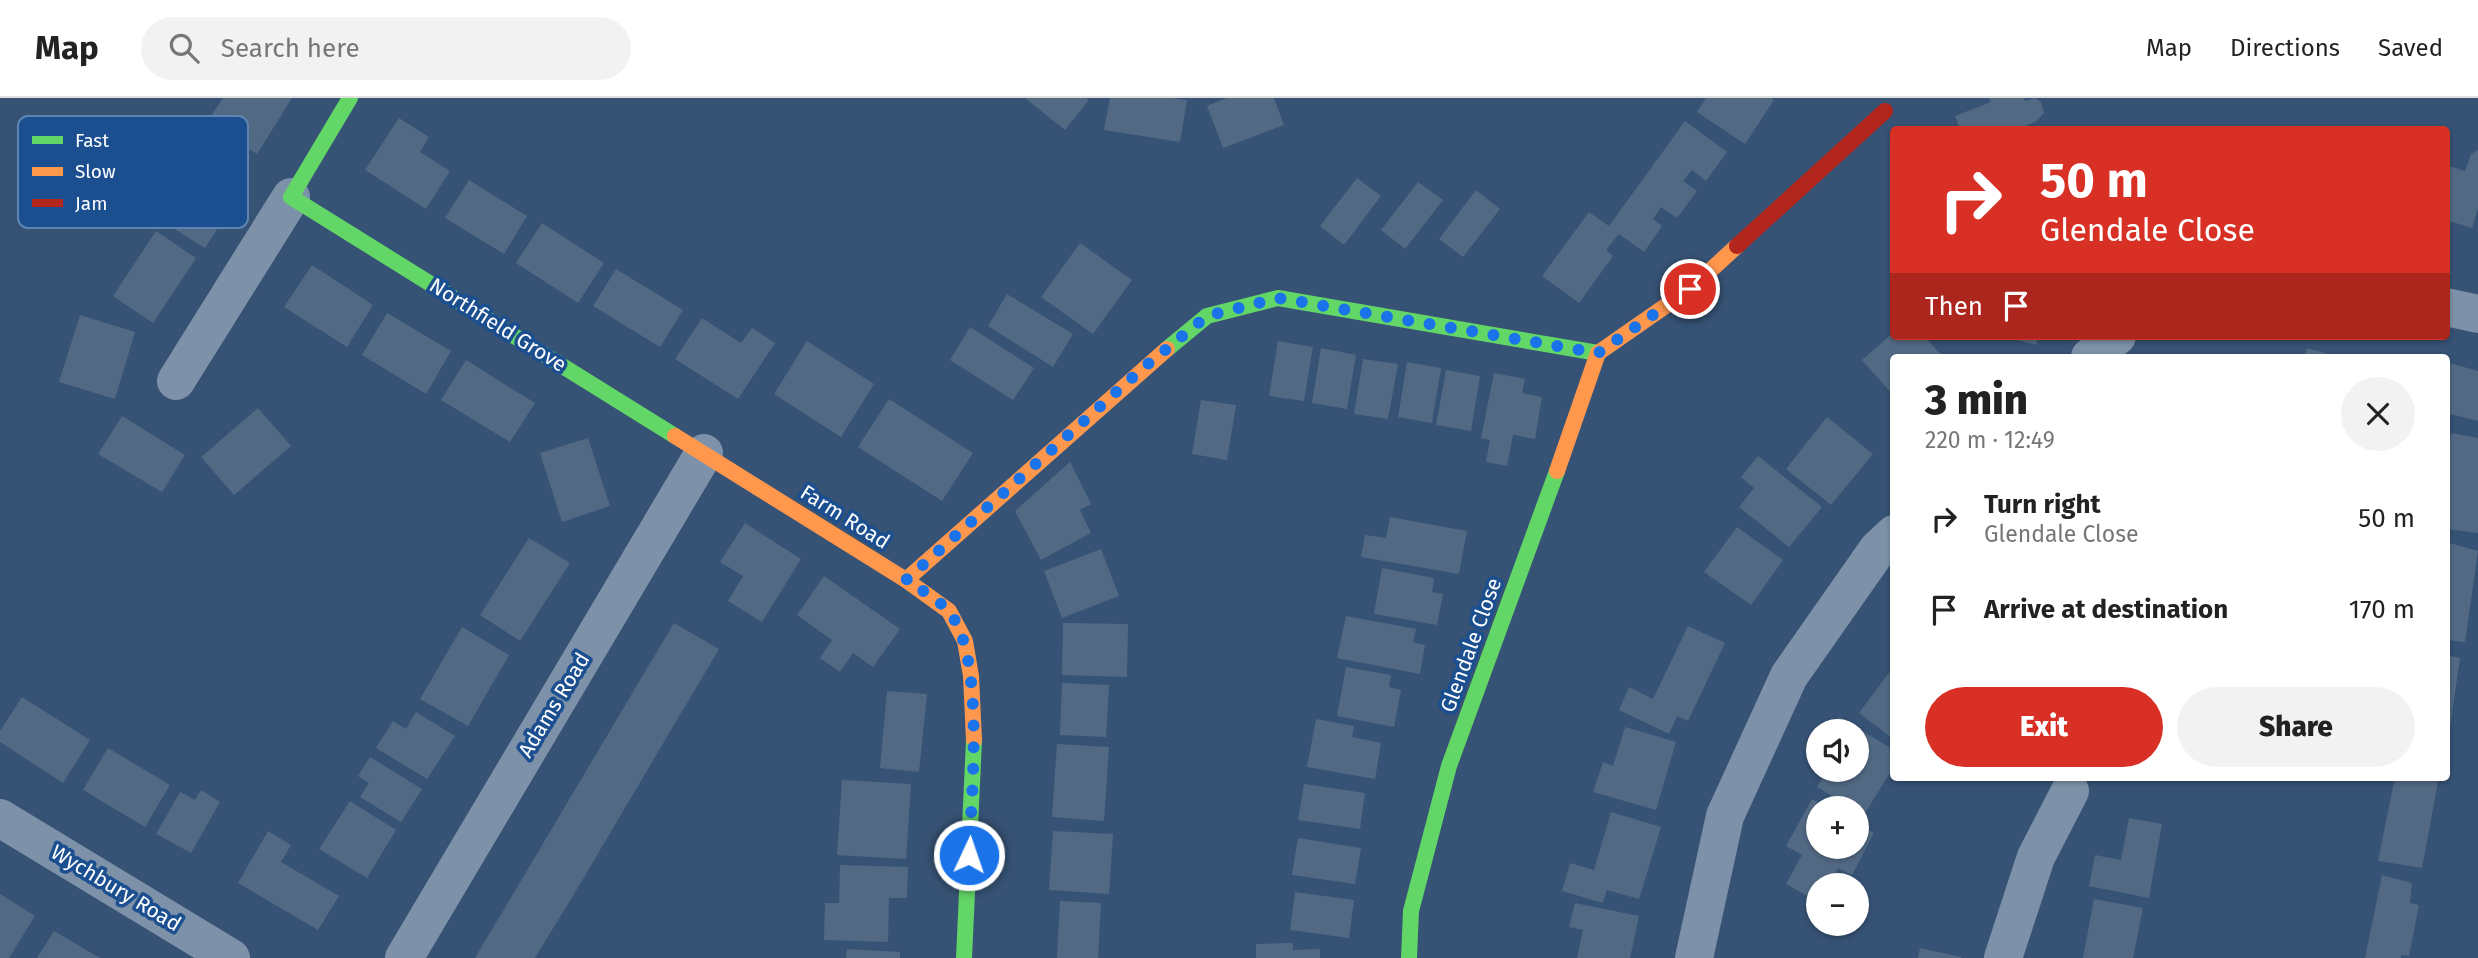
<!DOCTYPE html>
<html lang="en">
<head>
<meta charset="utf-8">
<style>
	:root { --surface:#fff; --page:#f2f2f2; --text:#222; --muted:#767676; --line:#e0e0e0; --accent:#d93025 }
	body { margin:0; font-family:"Fira Sans",sans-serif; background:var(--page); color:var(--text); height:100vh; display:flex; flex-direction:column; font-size:26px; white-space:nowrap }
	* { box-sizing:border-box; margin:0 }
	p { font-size:23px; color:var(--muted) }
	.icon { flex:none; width:38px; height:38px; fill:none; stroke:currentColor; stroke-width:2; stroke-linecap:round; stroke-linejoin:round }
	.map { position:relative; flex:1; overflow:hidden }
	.panel { position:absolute; left:1890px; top:256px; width:560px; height:427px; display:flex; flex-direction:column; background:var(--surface); border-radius:7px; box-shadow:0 2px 5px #0004 }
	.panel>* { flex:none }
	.banner { position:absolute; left:1890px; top:28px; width:560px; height:214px; border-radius:7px; box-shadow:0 2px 5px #0004; background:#d93025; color:#fff; overflow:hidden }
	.fabs { position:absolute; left:1806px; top:621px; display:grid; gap:14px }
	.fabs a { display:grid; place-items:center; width:63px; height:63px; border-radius:50%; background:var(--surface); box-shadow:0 2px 5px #0004; font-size:35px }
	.pin { position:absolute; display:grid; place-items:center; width:60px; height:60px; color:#fff; margin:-30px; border:4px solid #fff; border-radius:50%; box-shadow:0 2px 7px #0007 }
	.me { position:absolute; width:77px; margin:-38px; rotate:3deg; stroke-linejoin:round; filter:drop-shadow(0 0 5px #0008) }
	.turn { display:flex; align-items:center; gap:24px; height:147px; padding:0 35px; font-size:32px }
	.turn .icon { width:91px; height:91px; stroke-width:2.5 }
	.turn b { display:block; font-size:49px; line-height:60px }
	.then { display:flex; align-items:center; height:66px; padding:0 35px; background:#0003; gap:14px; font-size:26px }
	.round { display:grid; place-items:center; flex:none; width:74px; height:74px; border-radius:37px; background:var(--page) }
	.headline { display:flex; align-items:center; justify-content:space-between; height:119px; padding:0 35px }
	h1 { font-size:42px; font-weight:800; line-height:52px }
	.cta { display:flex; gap:14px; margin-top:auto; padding:14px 35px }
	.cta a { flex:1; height:80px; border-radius:42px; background:var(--accent); color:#fff; font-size:28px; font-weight:800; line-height:80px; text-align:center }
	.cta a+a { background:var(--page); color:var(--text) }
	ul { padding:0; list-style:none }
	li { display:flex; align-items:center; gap:21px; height:91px; padding:0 35px }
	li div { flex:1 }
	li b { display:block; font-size:26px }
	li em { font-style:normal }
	header { display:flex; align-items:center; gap:42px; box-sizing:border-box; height:98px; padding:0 35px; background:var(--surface); border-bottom:2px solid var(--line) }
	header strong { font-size:33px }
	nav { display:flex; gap:38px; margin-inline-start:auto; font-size:24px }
	.search { width:490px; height:63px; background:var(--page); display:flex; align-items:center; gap:18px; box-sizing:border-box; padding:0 24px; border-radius:38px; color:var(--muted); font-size:26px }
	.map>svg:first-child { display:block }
	.building { fill:#526984 }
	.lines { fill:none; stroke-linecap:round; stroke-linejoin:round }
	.street { stroke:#7d92a8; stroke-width:38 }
	.fast { stroke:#63d668; stroke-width:16 }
	.slow { stroke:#ff974d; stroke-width:16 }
	.jam { stroke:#b3261e; stroke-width:16 }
	.route { stroke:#1a73e8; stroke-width:12; stroke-dasharray:0 21.6 }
	.labels { text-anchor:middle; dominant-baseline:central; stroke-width:7; stroke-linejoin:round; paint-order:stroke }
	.street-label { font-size:21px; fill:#fff; stroke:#1b4f8f }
	.key { fill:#1b4f8f; stroke:#5f84b1; stroke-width:2 }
	.key-label { font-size:19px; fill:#fff }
</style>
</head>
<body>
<header>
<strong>Map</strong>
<div class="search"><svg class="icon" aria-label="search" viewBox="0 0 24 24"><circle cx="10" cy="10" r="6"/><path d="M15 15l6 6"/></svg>Search here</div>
<nav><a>Map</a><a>Directions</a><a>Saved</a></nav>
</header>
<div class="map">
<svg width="2478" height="860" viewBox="0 0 2478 860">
	<rect width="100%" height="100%" fill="#365274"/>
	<g class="building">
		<path d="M 223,0 L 292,0 L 257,56 L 207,24 Z"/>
		<path d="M 1025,0 L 1086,0 L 1089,2 L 1065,32 Z"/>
		<path d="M 1110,0 L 1173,0 L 1187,2 L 1180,44 L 1104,32 Z"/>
		<path d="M 1227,0 L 1274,0 L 1284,27 L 1223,50 L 1207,8 Z"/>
		<path d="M 1706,0 L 1771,0 L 1774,2 L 1745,46 L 1697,14 Z"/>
		<path d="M 1989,0 L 2024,0 L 2025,3 L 2035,0 L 2041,4 L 2044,15 L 2035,24 L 2014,32 L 1960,32 L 1955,18 L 1991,4 Z"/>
		<path d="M 399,20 L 429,39 L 420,54 L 450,73 L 426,111 L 365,72 Z"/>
		<path d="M 1685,23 L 1727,54 L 1706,83 L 1692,72 L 1683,83 L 1697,93 L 1677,120 L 1661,109 L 1653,121 L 1662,128 L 1644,154 L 1619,136 L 1606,152 L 1613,158 L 1579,205 L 1542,178 L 1589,114 L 1609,128 Z"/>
		<path d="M 2478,52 L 2478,110 L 2472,130 L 2446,122 L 2446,67 L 2465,73 L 2471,56 Z"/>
		<path d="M 207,59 L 247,85 L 205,150 L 165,125 Z"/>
		<path d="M 1357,80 L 1381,98 L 1344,147 L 1320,128 Z"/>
		<path d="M 469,82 L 527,118 L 504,156 L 445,120 Z"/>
		<path d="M 1418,84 L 1443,102 L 1405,151 L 1381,132 Z"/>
		<path d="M 1476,92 L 1500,111 L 1463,159 L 1439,141 Z"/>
		<path d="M 542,125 L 604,165 L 578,205 L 516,165 Z"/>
		<path d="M 156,133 L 196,160 L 153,225 L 113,198 Z"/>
		<path d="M 1080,145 L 1132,182 L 1093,236 L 1041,199 Z"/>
		<path d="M 312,167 L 373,207 L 347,249 L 284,209 Z"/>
		<path d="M 616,171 L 683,212 L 660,249 L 593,208 Z"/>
		<path d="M 1007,196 L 1073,236 L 1053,269 L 988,228 Z"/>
		<path d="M 387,215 L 451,253 L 426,296 L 362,257 Z"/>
		<path d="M 80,217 L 135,234 L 115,301 L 59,284 Z"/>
		<path d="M 702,220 L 741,245 L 752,230 L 775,245 L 738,301 L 675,261 Z"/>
		<path d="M 970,229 L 1034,270 L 1013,302 L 950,262 Z"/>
		<path d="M 1894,234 L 1894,238 L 1924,238 L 1943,259 L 1894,259 L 1894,298 L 1862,262 Z"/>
		<path d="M 2002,238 L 2038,238 L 2036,247 Z"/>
		<path d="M 807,243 L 874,286 L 841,339 L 774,296 Z"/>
		<path d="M 1278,243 L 1313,249 L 1304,303 L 1269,298 Z"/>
		<path d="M 1321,250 L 1356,257 L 1347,311 L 1312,305 Z"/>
		<path d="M 2307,250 L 2335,258 L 2335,259 L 2304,259 Z"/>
		<path d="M 1363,261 L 1398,266 L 1388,321 L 1354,316 Z"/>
		<path d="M 466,262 L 535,305 L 510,344 L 441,302 Z"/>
		<path d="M 1407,264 L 1441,270 L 1432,325 L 1398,319 Z"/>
		<path d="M 2446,264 L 2478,273 L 2478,323 L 2446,315 Z"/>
		<path d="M 1446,272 L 1480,278 L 1471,333 L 1436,327 Z"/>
		<path d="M 1494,275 L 1525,281 L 1522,295 L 1542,299 L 1535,341 L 1513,337 L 1507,368 L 1486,364 L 1490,342 L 1481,340 Z"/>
		<path d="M 889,301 L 973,355 L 942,403 L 858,349 Z"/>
		<path d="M 1201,302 L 1236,307 L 1227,362 L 1192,356 Z"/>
		<path d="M 258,310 L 291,348 L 234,397 L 201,359 Z"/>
		<path d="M 122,318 L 185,357 L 162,394 L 98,356 Z"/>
		<path d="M 1827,319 L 1873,356 L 1831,407 L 1786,371 Z"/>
		<path d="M 2451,335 L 2478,340 L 2478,435 L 2446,431 L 2446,361 Z"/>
		<path d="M 588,340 L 610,408 L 562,424 L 540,355 Z"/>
		<path d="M 1758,358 L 1822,409 L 1789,449 L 1739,409 L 1754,390 L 1741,379 Z"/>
		<path d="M 1070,364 L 1091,406 L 1080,412 L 1091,435 L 1041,462 L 1015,413 Z"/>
		<path d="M 1390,419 L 1467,433 L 1459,476 L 1361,459 L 1365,437 L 1386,440 Z"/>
		<path d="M 745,425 L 801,461 L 762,524 L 728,503 L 743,478 L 720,464 Z"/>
		<path d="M 1737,429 L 1783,462 L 1751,507 L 1704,474 Z"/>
		<path d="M 529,440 L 570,465 L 520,543 L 480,517 Z"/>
		<path d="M 2446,444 L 2478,453 L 2465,544 L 2446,542 Z"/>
		<path d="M 1101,451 L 1119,498 L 1062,520 L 1044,473 Z"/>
		<path d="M 1382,470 L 1434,480 L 1432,494 L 1443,496 L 1437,527 L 1374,516 Z"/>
		<path d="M 824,478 L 900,531 L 873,569 L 853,555 L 840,574 L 820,560 L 832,542 L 797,517 Z"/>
		<path d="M 1346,518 L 1416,531 L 1413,544 L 1425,547 L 1420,576 L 1337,560 Z"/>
		<path d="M 674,525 L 719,551 L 577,791 L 535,860 L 475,860 Z"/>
		<path d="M 1063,525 L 1128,526 L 1127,579 L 1062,577 Z"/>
		<path d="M 1688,528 L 1725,545 L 1688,623 L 1677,618 L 1669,636 L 1619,612 L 1629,589 L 1653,601 Z"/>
		<path d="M 462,529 L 509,557 L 468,628 L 420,601 Z"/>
		<path d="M 2446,557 L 2460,560 L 2448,643 L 2446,643 Z"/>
		<path d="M 1894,568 L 1894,639 L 1892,640 L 1859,615 Z"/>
		<path d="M 1346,569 L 1391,577 L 1389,589 L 1401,592 L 1394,629 L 1337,618 Z"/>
		<path d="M 1062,585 L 1109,587 L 1106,639 L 1060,637 Z"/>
		<path d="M 887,593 L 927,596 L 919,674 L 880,670 Z"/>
		<path d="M 22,599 L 90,642 L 63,685 L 0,644 L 0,633 Z"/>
		<path d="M 416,614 L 455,638 L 427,681 L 376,650 L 393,623 L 406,631 Z"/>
		<path d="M 1839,619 L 1894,652 L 1894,668 L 1864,717 L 1817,689 L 1827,672 L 1837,672 L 1848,678 L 1851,672 L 1857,672 L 1857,663 L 1863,653 L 1857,649 L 1857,634 L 1831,634 Z"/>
		<path d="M 1316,621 L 1354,628 L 1352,639 L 1381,645 L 1375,681 L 1307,669 Z"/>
		<path d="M 1625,629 L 1676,644 L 1656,712 L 1593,694 L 1603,664 L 1613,668 Z"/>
		<path d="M 1057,646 L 1109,649 L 1104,723 L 1052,719 Z"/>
		<path d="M 108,650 L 170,687 L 145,729 L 83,692 Z"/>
		<path d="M 370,659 L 422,691 L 401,724 L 360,699 L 369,685 L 358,678 Z"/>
		<path d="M 2395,679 L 2439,679 L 2422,770 L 2378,763 Z"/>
		<path d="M 842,682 L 911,686 L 906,761 L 837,757 Z"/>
		<path d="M 1304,686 L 1365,695 L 1360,731 L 1298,722 Z"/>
		<path d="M 201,692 L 220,704 L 191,755 L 156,736 L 180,694 L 195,702 Z"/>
		<path d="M 1812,701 L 1829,710 L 1818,710 L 1818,749 L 1857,749 L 1857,725 L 1874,735 L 1852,777 L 1838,770 L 1828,788 L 1818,788 L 1818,804 L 1786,786 L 1802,757 L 1786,748 Z"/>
		<path d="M 350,703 L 396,732 L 367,780 L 319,751 Z"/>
		<path d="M 1611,714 L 1661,729 L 1639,801 L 1607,792 L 1603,805 L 1562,793 L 1570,765 L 1594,772 Z"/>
		<path d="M 2129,720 L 2162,726 L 2149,800 L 2089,788 L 2095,757 L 2121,762 Z"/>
		<path d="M 268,733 L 291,747 L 281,764 L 339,798 L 318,832 L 238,785 Z"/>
		<path d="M 1053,733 L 1113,736 L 1109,796 L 1049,792 Z"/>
		<path d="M 1298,740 L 1361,750 L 1355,786 L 1292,777 Z"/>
		<path d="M 840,767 L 908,769 L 907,800 L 889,800 L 888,844 L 824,842 L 825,805 L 839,805 Z"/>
		<path d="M 2382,777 L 2412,785 L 2410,805 L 2419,807 L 2409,858 L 2401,857 L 2401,860 L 2365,860 Z"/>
		<path d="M 1295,794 L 1354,802 L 1349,840 L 1290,832 Z"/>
		<path d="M 0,796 L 35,818 L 9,860 L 0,860 Z"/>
		<path d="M 2094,801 L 2143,810 L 2133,860 L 2083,860 Z"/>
		<path d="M 1060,803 L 1101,805 L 1098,860 L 1057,860 Z"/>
		<path d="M 1575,805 L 1639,818 L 1630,860 L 1577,860 L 1583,832 L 1569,829 Z"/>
		<path d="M 54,833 L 100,860 L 37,860 Z"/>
		<path d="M 1293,845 L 1293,852 L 1320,851 L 1320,860 L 1256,860 L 1256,846 Z"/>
		<path d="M 1920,850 L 1961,859 L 1961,860 L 1918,860 Z"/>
		<path d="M 847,851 L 900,854 L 900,860 L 846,860 Z"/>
	</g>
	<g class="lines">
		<g class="street">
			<path d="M 2446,209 L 2478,216"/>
			<path d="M 2090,259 L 2117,238"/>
			<path d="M 176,283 L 291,99"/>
			<path d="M 0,720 L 231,860"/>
			<path d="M 404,860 L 704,355"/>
			<path d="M 1694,860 L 1725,718 L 1789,578 L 1878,451 L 1894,436"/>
			<path d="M 2003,860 L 2036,759 L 2070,693"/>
		</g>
		<g class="fast">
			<path d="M 350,0 L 291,99 L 675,338"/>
			<path d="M 1167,251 L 1207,218 L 1278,200 L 1598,255"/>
			<path d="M 964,860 L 974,642"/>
			<path d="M 1409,860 L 1411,813 L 1449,668 L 1557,373"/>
		</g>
		<g class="slow">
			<path d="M 675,338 L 906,482 L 949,513 L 965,543 L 971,578 L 974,642"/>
			<path d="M 1557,373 L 1598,255 L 1690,191 L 1737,148"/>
			<path d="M 906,482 L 1167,251"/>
		</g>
		<path class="jam" d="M 1737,148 L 1885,13"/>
	</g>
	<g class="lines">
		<path class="route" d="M 969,757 C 971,699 986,558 949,514 C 939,501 919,491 906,482 L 1143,270 L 1207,218 L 1278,200 L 1598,255 L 1690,191"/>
	</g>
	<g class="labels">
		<g class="street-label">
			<text transform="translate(498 227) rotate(32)">Northfield Grove</text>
			<text transform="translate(845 419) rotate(32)">Farm Road</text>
			<text transform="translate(1471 547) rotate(-70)">Glendale Close</text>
			<text transform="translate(554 607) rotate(-59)">Adams Road</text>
			<text transform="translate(116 790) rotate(31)">Wychbury Road</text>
		</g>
	</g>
	<rect x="18" y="18" width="230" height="112" rx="10" class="key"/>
	<rect x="32" y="38" width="31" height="8" fill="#63d668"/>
	<rect x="32" y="69" width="31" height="9" fill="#ff974d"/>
	<rect x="32" y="101" width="31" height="8" fill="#b3261e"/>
	<g class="key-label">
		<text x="75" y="49">Fast</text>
		<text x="75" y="80">Slow</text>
		<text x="75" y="112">Jam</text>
	</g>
</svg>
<div class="fabs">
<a><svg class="icon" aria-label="sound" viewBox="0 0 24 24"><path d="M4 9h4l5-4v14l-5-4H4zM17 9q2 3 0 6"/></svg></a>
<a>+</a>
<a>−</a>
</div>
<div class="pin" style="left:1690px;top:191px;background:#d93025"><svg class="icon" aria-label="arrive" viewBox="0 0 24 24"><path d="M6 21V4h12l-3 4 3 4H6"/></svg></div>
<svg class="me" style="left:969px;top:757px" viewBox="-20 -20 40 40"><circle r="17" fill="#1a73e8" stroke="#fff" stroke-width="3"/><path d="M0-11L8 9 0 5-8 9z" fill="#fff"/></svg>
<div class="banner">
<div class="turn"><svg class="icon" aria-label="right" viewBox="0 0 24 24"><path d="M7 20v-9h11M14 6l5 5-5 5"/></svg><div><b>50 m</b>Glendale Close</div></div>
<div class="then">Then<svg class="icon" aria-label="arrive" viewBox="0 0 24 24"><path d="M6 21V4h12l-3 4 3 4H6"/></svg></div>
</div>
<section class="panel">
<div class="headline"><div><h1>3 min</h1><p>220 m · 12:49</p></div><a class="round"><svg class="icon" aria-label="close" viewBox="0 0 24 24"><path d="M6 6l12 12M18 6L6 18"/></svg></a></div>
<ul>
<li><svg class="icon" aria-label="right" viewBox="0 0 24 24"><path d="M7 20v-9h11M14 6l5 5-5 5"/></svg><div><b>Turn right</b><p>Glendale Close</p></div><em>50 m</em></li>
<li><svg class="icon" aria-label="arrive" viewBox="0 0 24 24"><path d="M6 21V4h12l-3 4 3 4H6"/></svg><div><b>Arrive at destination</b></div><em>170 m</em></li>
</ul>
<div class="cta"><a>Exit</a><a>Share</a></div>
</section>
</div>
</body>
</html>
